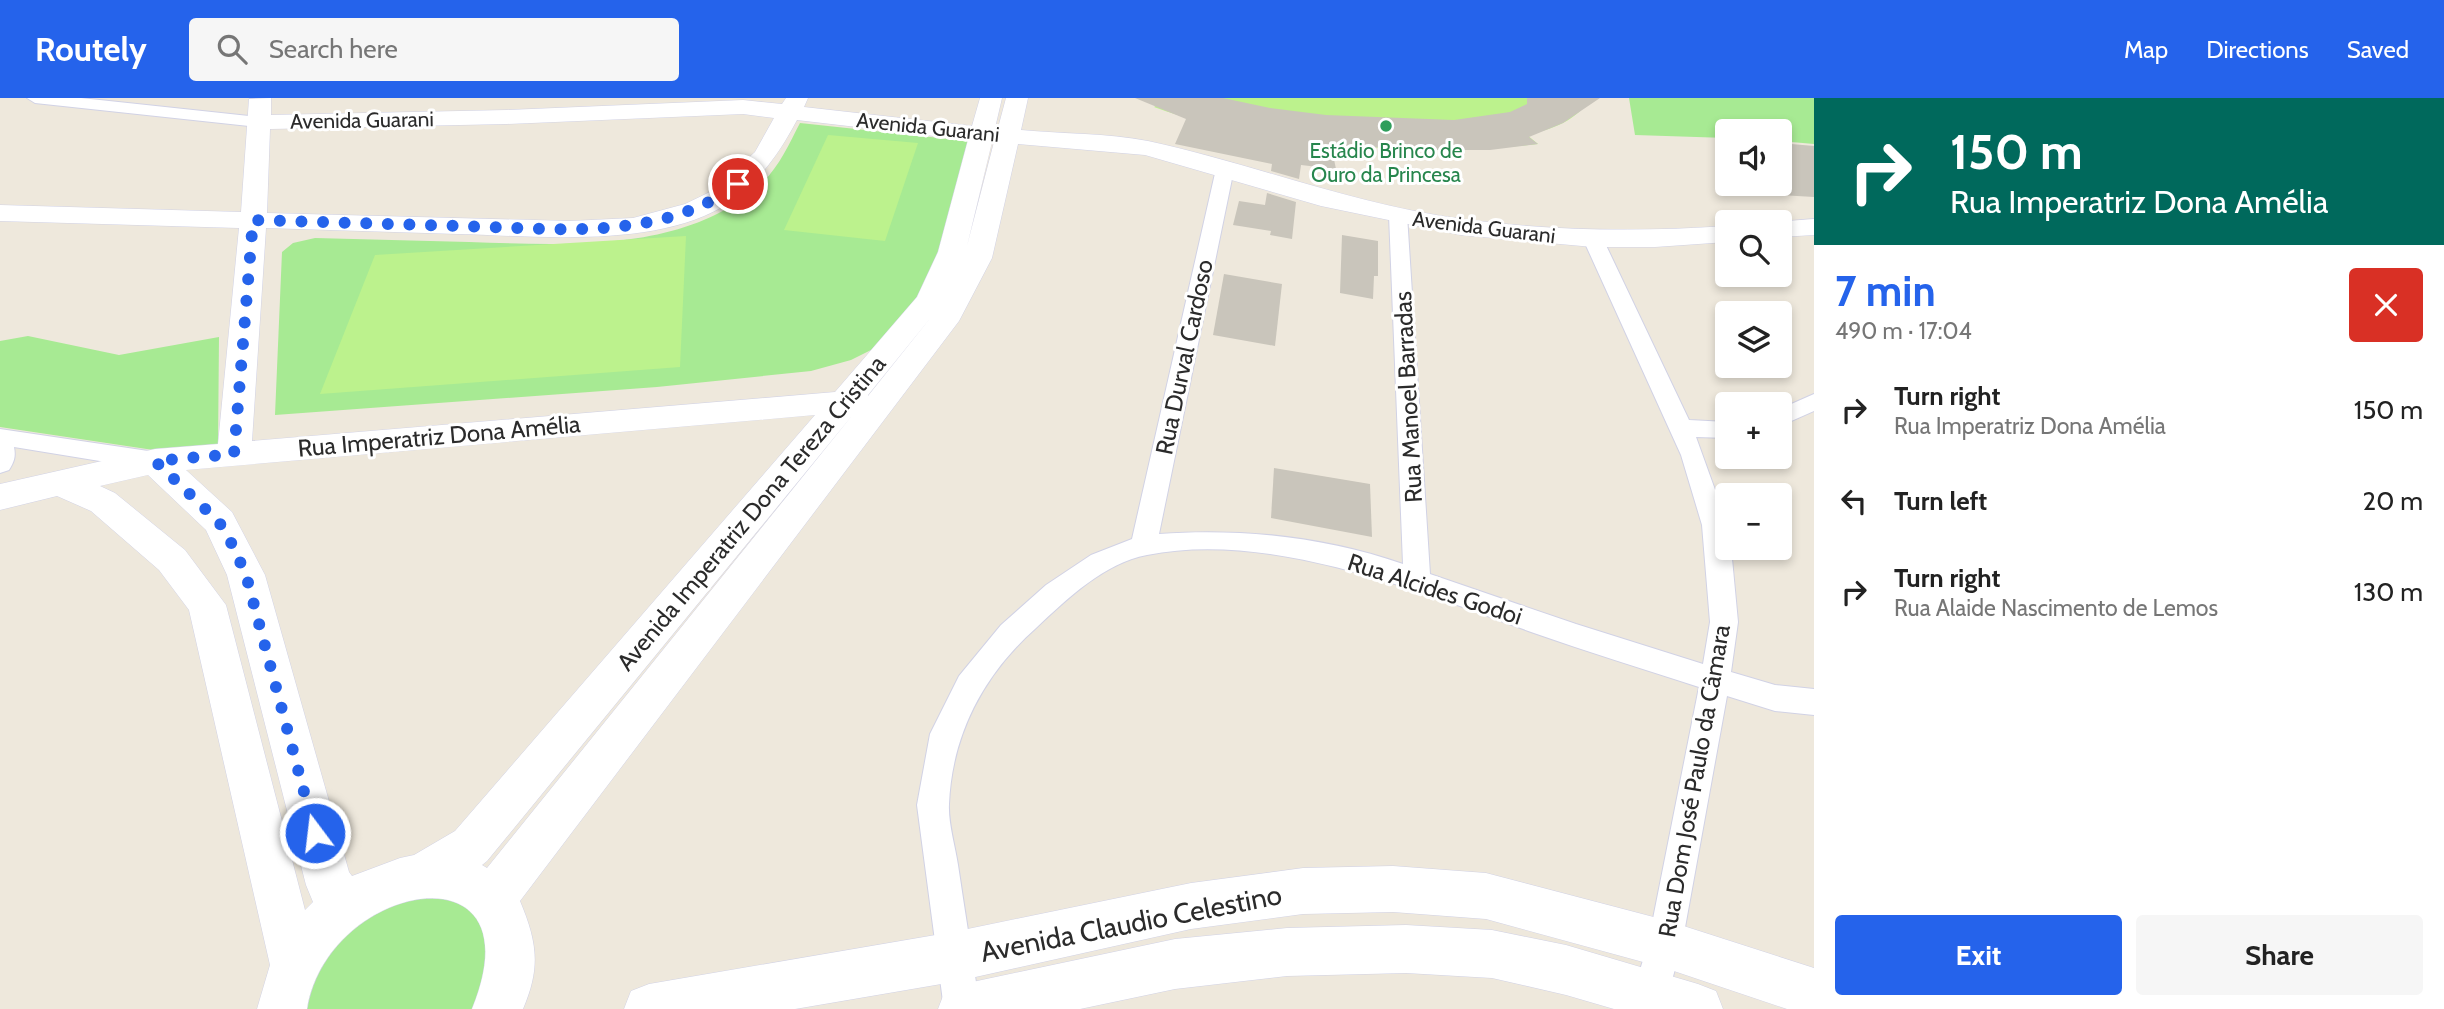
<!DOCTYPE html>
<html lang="en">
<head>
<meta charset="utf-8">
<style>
	:root { --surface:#fff; --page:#f6f6f6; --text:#222; --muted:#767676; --accent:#2563eb }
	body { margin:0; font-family:Cabin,sans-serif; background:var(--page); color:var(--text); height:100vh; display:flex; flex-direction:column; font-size:26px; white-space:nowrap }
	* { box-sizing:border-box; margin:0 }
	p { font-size:23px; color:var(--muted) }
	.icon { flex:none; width:38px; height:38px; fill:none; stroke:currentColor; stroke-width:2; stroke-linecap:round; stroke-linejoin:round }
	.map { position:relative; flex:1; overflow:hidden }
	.sheet { display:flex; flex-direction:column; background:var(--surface); width:630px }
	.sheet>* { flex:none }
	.top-card { background:#00695c; color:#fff; overflow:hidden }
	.fabs { position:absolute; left:1715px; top:21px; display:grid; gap:14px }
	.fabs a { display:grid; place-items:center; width:77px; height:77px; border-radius:7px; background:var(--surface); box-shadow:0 4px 10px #0003; font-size:35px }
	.pin { position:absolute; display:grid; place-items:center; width:60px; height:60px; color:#fff; margin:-30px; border:4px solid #fff; border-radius:50%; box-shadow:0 2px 7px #0007 }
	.me { position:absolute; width:77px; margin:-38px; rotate:345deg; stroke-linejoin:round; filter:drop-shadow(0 0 5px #0008) }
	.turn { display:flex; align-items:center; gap:24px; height:147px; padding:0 21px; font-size:32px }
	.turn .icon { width:91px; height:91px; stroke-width:2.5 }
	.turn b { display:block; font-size:49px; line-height:60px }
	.round { display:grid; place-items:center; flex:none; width:74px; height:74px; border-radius:7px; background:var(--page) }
	.overview { display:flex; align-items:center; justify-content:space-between; height:119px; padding:0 21px }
	h1 { font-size:42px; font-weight:700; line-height:52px; color:var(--accent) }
	.cta { display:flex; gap:14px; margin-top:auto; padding:14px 21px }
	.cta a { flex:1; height:80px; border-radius:7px; background:var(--accent); color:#fff; font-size:28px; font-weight:700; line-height:80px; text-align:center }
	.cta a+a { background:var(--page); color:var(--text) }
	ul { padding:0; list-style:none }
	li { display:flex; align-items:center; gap:21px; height:91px; padding:0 21px }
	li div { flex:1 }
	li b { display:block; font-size:26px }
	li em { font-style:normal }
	header { display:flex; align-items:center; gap:42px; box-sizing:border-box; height:98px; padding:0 35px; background:var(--accent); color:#fff }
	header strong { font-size:33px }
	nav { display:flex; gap:38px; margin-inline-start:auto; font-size:24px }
	.search { width:490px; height:63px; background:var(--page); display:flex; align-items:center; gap:18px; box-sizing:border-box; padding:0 24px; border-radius:7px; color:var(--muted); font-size:26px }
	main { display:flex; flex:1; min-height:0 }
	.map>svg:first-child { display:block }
	.green { fill:#a7ea93 }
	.pitch { fill:#bcf28d }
	.building { fill:#c9c5bb }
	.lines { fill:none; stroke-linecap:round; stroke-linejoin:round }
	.street-casing { stroke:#d1d2e5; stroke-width:2 }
	.secondary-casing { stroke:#d1d2e5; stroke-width:1 }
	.street { fill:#fff; fill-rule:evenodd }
	.secondary { fill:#fff; fill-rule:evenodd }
	.route { stroke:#2563eb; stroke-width:12; stroke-dasharray:0 21.6 }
	.leisure-dot { fill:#2e9e5b; stroke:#fff; stroke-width:2.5 }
	.labels { text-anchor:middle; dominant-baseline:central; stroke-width:6; stroke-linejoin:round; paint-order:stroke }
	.far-street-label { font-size:21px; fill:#2b2b2b; stroke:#fff }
	.far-leisure-label { font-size:21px; fill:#27864d; stroke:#fff }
	.street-label { font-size:24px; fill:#2b2b2b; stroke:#fff }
	.near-street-label { font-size:28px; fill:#2b2b2b; stroke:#fff }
</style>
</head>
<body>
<header>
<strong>Routely</strong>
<div class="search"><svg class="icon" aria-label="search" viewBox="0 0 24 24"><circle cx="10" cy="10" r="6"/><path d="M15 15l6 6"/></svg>Search here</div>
<nav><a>Map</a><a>Directions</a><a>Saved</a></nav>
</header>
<main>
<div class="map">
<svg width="1814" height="911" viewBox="0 0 1814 911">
	<rect width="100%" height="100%" fill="#eee8dc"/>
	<g class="green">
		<path d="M 1629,0 L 1814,0 L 1814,46 L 1780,43 L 1780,33 L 1727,33 L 1727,40 L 1635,37 Z"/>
		<path d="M 800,25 L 968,43 L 943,151 L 922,195 L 881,247 L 851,262 L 811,273 L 657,289 L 275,317 L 282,154 L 293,145 L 315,140 C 366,141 417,143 469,144 C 565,147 687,156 763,84 C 780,67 789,46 800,25 Z"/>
		<path d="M 28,238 L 119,257 L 219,239 L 218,349 L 160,353 L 0,329 L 0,243 Z"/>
		<path d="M 441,789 L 496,834 L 484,911 L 295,911 L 357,812 Z"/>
	</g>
	<g class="pitch">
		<path d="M 1156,0 L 1590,0 C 1577,23 1552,31 1527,37 L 1538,46 C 1444,57 1351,51 1258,34 C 1222,28 1188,22 1154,9 L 1163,3 Z"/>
		<path d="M 828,37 L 918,45 L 885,143 L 784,132 Z"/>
		<path d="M 686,138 L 680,269 L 320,296 L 375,157 Z"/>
	</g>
	<g class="building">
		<path d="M 1135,0 L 1223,0 L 1270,10 L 1326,17 L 1454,22 L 1510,14 L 1527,6 L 1527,0 L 1600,0 L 1563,25 L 1529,39 L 1538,46 L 1490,52 L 1431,52 L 1331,47 L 1336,71 L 1301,67 L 1299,81 L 1271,73 L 1272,66 L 1175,46 L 1186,21 Z"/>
		<path d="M 1780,45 L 1814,48 L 1814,99 L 1780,97 Z"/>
		<path d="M 1267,95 L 1296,104 L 1292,141 L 1270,137 L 1271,133 L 1233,127 L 1239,103 L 1265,107 Z"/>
		<path d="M 1342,137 L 1378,143 L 1378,178 L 1374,178 L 1373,201 L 1340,195 Z"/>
		<path d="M 1224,176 L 1282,186 L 1275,248 L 1213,237 Z"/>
		<path d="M 1274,370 L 1370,386 L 1372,439 L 1271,420 Z"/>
	</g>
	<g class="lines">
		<defs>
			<g id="street">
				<path d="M 27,0 L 81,0 L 259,19 L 267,24 L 259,29 L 35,5 Z"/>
				<path d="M 1225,66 L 1234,71 L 1159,436 C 1241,430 1325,439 1403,466 L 1389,117 L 1398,111 L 1407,117 L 1430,476 L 1576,526 L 1703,566 L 1710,524 L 1702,427 L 1681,357 L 1583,141 L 1586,137 L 1600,137 L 1603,141 L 1689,322 L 1727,324 L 1727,340 L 1696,339 L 1727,425 L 1727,450 L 1731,450 L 1738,524 L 1731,574 L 1775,587 L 1814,591 L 1814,617 L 1775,613 L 1727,598 L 1682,846 L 1664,911 L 1628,911 L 1648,846 L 1699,589 C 1644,571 1588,554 1534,535 C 1420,494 1270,432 1147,457 C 1104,465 1067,501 1036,530 C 984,576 952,636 949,706 C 948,725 955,747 958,767 C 965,815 973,863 980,911 L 944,911 L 917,707 L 930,636 L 959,578 L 1001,527 L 1046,487 L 1091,457 L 1132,441 L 1216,71 Z"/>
				<path d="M 1814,296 L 1814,313 L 1780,328 L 1780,311 Z"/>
				<path d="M 0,331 L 155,354 L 164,357 L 167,363 L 164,369 L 155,372 L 14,349 C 16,359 14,364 9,372 L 0,375 Z"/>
			</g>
			<g id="secondary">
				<path d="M 271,0 L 271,17 L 507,12 L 743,2 L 782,6 L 786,0 L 808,0 L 804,9 L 972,28 L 980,0 L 1002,0 L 995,30 L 998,30 L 1006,0 L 1028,0 L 1021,32 C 1063,36 1107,35 1148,43 C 1254,66 1355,107 1462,121 C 1551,133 1638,134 1727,128 L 1727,144 L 1655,149 L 1593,149 L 1461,137 L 1321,108 L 1145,57 L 1018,46 L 992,160 L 959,223 L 520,803 C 537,844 541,869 523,911 L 472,911 C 540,745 328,783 307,911 L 257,911 L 270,867 L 189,512 L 159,472 L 91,413 L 57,398 L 0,412 L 0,386 L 155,351 L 218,346 L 239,130 L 0,123 L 0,107 L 241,114 L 249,1 ZM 743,16 L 774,20 L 755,54 L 712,93 L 685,106 L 633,120 L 570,123 L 267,115 L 270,31 L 507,26 ZM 797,22 L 968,42 L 938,154 L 917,199 L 835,294 L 252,343 L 266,130 C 330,132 394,134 458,136 C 538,138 661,151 730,104 C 760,83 780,54 797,22 ZM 992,44 L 994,44 L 967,148 ZM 932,218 L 868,298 L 868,297 ZM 855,314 L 487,770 L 482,767 L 487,763 ZM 815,317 L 455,733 L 414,757 L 400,760 L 352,778 L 349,774 L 265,477 L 232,414 L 186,372 ZM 148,377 L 206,432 L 227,477 L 306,787 L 313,804 L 305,812 L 226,507 L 185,452 L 115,395 L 100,388 Z"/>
				<path d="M 1814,121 L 1814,137 L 1780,139 L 1780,124 L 1775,124 Z"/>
				<path d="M 1393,768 L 1486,775 L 1665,822 L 1814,870 L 1814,911 L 1787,911 L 1665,870 L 1486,821 L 1393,814 L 1303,816 L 1191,831 L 953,884 L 795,911 L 624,911 L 631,893 L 649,886 L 953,834 L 1191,785 L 1303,770 Z"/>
				<path d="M 1406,827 L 1492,832 L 1566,847 L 1698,886 L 1716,893 L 1723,911 L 1614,911 L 1566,897 L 1492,880 L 1406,875 L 1287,878 L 1175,891 L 1080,911 L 938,911 L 945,893 L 963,886 L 1175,841 L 1287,830 Z"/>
			</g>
		</defs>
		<use href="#street" class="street-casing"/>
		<use href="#secondary" class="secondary-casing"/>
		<use href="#street" class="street"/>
		<use href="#secondary" class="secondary"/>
	</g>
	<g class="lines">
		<path class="route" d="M 315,735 L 246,477 L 233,448 L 219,424 L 155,363 L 234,356 L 253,122 C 322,124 391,126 460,128 C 553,130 659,145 738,86"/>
	</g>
	<circle class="leisure-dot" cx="1386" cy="28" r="7"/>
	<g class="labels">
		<g class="far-street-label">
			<text transform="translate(362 22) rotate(-1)">Avenida Guarani</text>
			<text transform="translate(928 29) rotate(6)">Avenida Guarani</text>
			<text transform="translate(1484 129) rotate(7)">Avenida Guarani</text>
		</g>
		<g class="far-leisure-label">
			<text x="1386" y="52">Estádio Brinco de<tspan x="1386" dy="24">Ouro da Princesa</tspan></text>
		</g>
		<g class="street-label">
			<text transform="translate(1184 259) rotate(-78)">Rua Durval Cardoso</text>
			<text transform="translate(1408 299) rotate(-93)">Rua Manoel Barradas</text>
			<text transform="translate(439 338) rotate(-5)">Rua Imperatriz Dona Amélia</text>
			<text transform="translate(751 415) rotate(-50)">Avenida Imperatriz Dona Tereza Cristina</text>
			<text transform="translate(1435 491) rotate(18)">Rua Alcides Godoi</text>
			<text transform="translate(1694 683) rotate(-80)">Rua Dom José Paulo da Câmara</text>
		</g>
		<g class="near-street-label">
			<text transform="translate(1131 825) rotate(-11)">Avenida Claudio Celestino</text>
		</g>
	</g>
</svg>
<div class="fabs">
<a><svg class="icon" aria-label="sound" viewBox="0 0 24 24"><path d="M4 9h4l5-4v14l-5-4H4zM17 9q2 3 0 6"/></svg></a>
<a><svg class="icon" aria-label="search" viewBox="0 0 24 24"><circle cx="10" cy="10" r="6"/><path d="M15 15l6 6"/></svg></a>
<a><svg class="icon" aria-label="layers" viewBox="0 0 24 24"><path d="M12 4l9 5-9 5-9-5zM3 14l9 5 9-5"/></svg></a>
<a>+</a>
<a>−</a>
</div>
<div class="pin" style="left:738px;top:86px;background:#d93025"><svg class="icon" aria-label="arrive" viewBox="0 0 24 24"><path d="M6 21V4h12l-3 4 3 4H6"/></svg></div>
<svg class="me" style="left:315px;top:735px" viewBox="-20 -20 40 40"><circle r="17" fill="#2563eb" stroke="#fff" stroke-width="3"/><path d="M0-11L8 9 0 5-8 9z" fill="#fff"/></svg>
</div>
<section class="sheet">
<div class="top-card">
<div class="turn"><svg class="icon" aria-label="right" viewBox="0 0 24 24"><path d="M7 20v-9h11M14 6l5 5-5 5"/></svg><div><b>150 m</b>Rua Imperatriz Dona Amélia</div></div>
</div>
<div class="overview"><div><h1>7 min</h1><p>490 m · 17:04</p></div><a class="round" style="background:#d93025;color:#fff"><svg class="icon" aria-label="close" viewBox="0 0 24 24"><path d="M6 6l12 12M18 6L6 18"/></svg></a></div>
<ul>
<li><svg class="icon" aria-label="right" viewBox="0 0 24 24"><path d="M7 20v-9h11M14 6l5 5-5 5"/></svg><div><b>Turn right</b><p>Rua Imperatriz Dona Amélia</p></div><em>150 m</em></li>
<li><svg class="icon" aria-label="left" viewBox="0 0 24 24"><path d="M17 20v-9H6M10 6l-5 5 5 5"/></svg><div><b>Turn left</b></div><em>20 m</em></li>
<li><svg class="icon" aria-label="right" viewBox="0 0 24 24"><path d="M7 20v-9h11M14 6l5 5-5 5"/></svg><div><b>Turn right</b><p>Rua Alaide Nascimento de Lemos</p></div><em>130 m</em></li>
</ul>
<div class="cta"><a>Exit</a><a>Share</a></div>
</section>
</main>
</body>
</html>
